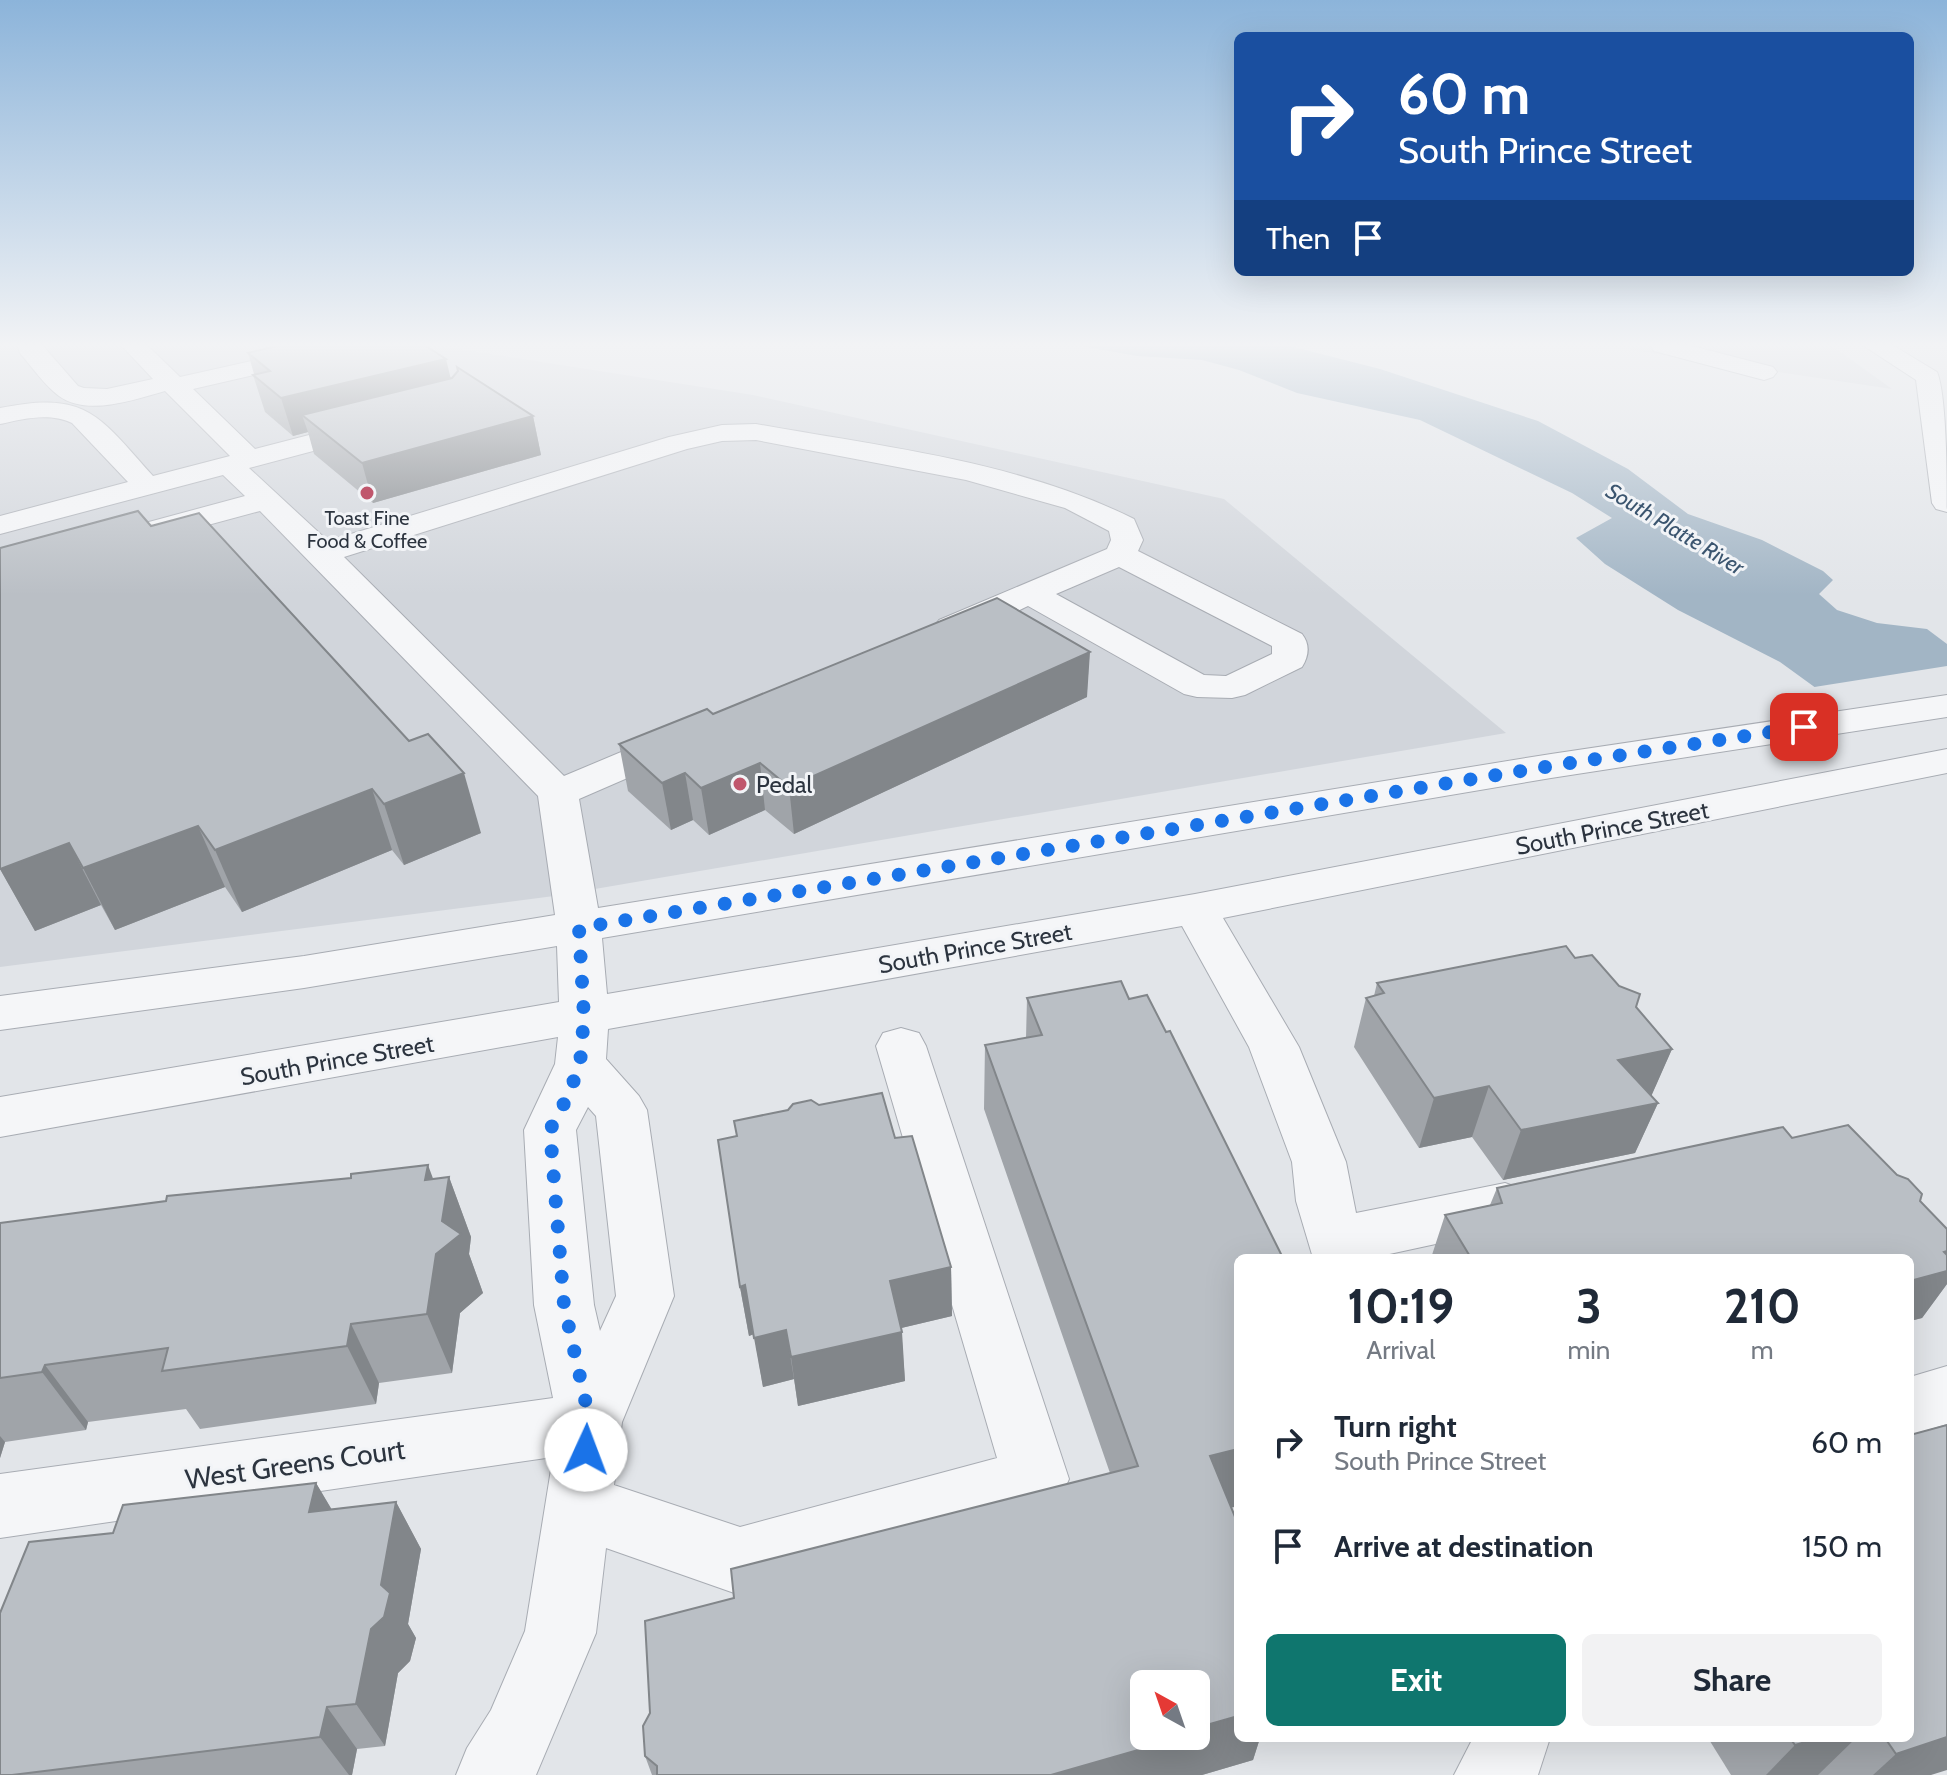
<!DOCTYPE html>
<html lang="en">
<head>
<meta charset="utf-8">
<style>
	:root { --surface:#fff; --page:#f2f2f3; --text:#1f2937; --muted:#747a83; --accent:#0f766e }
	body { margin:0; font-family:Cabin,sans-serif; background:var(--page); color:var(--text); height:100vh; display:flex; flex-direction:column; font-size:30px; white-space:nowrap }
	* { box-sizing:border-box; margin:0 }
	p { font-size:26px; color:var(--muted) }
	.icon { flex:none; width:44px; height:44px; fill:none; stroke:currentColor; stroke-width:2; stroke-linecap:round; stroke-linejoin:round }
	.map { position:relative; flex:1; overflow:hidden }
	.sheet { position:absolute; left:1234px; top:1254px; width:680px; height:488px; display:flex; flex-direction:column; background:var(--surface); border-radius:12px; box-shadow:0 8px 32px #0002 }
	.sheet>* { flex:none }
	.guide { position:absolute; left:1234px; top:32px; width:680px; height:244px; border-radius:12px; box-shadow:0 8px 32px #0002; background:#1a4fa0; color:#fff; overflow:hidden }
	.needle { width:52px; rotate:320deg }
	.controls { position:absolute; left:1130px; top:1670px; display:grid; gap:16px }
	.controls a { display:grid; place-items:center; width:80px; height:80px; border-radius:12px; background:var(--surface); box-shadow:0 8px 32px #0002; font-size:40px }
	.pin { position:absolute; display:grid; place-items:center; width:68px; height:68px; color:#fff; margin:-34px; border-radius:16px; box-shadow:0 4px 12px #0006 }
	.me { position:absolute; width:88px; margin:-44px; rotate:2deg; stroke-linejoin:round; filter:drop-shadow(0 0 6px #0008) }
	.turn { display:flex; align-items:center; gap:28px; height:168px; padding:0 32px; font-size:36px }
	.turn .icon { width:104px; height:104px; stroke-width:2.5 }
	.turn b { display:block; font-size:56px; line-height:68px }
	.then { display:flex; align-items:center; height:76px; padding:0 32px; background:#0003; gap:16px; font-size:30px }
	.eta { display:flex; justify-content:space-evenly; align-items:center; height:136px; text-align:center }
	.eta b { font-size:48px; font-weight:800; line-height:56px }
	.button { display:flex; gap:16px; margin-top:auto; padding:16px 32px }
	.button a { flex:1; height:92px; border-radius:12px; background:var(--accent); color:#fff; font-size:32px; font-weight:800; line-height:92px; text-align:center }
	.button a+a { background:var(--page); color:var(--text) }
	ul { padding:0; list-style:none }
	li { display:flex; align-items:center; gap:24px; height:104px; padding:0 32px }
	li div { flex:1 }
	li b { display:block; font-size:30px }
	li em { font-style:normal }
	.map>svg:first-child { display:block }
	.built { fill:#d1d5db }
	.water { fill:#a2b5c5 }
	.pier { fill:#e2e5e9 }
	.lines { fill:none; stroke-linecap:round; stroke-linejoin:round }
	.minor-casing { stroke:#a8acb3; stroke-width:2 }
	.minor { fill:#f5f6f8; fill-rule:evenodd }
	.wall { fill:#a0a4a9 }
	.shaded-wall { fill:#82868a }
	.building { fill:#babfc5; stroke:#82868a; stroke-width:2 }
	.route { stroke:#1a73e8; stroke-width:14; stroke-dasharray:0 25.2 }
	.poi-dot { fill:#c0566c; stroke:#f2f4f7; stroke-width:3 }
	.labels { text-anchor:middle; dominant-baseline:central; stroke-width:6; stroke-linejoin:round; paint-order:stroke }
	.far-poi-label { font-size:20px; fill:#2c343f; stroke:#f2f4f7 }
	.far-water-label { font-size:22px; font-style:italic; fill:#3b556f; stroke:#f2f4f7 }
	.poi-label { font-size:24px; fill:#2c343f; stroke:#f2f4f7; text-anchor:start }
	.street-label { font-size:24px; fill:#2c343f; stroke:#f2f4f7 }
	.near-street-label { font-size:28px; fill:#2c343f; stroke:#f2f4f7 }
</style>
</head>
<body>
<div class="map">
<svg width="1947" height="1775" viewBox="0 0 1947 1775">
	<rect width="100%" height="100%" fill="#e2e5e9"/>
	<g class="built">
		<path d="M 0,346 L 439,346 L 753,395 L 1224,499 L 1506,733 L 554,896 L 0,967 Z"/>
		<path d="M 1625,346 L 1832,346 L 1892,389 L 1631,350 Z"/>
	</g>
	<path class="water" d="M 1081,346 L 1290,346 L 1380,369 L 1538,421 L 1628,469 L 1688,514 L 1762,540 L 1823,571 L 1833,580 L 1819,594 L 1837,610 L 1877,623 L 1927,629 L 1947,644 L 1947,783 L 1780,662 L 1678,610 L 1605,564 L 1576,538 L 1612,518 L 1572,493 L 1420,420 L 1297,393 L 1239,370 L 1202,360 L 1137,356 Z"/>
	<path class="pier" d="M 1947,666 L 1947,787 L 1808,688 Z"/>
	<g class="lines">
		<defs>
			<g id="minor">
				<path d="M 18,346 L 43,346 L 78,386 L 84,388 L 107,389 L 153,379 L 122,346 L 148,346 L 180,377 L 309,348 L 318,350 L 321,355 L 318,360 L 193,389 L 255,449 L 367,420 L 377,422 L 381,428 L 377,434 L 249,468 L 328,541 L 669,437 L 722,425 L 756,424 C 883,447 1018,461 1134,519 L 1143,540 L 1138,551 L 1302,634 C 1310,644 1309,656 1302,667 L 1245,695 L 1232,698 L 1197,697 L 1184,694 L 1028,606 C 1002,618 967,641 939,634 L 934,627 L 939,620 L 1107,549 L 1111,540 L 1109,531 L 1065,508 L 966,480 L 756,440 L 722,441 L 687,449 L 344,557 L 564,776 L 664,734 L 678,730 L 692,734 L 697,742 L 692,750 L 579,799 L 598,908 L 1551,754 L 1947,695 L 1947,717 L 1551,778 L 602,938 L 607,994 L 1195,894 L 1947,749 L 1947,773 L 1223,918 L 1299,1047 L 1346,1162 L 1356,1213 L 1505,1183 L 1525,1190 L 1533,1206 L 1525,1222 L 1505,1229 L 1371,1258 L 1313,1258 L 1296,1201 L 1292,1162 L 1249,1047 L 1182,926 L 608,1029 L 606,1059 L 639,1096 L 647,1110 L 674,1296 L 622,1422 L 614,1485 L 740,1527 L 997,1458 L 876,1046 L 883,1033 L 901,1028 L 919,1033 L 926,1046 L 1069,1479 L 1059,1501 L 1036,1510 L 740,1595 L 606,1548 L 596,1633 L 536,1775 L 456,1775 L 467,1748 L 491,1710 L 525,1631 L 553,1457 L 0,1538 L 0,1474 L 553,1398 L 534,1305 L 524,1130 L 555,1064 L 558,1037 L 0,1137 L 0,1097 L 559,1002 L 557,946 L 304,988 L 0,1030 L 0,996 L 304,956 L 555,915 L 538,796 L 260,511 L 145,542 L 134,540 L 129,533 L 134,526 L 245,496 L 223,475 L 0,534 L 0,516 L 128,482 L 72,423 C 49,412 23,419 0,424 L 0,408 C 87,390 99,416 153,476 L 230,456 L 165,391 C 136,399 87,417 59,396 C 45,386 32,367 20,353 ZM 1119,567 L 1272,646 L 1272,654 L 1226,676 L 1204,675 L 1056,594 ZM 588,1107 L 596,1116 L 616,1296 L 600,1331 L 594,1305 L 576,1130 Z"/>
				<path d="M 1651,346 L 1692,346 L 1773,367 L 1777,372 L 1773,377 L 1764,380 L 1654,351 Z"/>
				<path d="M 1864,346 L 1894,346 L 1937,372 C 1947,396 1947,480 1947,512 L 1936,509 L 1932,503 L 1916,380 Z"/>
				<path d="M 1947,1366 L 1947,1424 L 1910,1435 L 1910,1377 Z"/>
				<path d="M 1473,1738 L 1550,1738 L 1538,1775 L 1454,1775 Z"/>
			</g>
		</defs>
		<use href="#minor" class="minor-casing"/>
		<use href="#minor" class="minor"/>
	</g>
	<g class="wall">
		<path d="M 248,353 L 451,378 L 533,416 L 541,455 L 373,503 L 314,454 L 308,432 L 293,436 L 265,412 L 253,375 L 254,374 Z"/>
		<path d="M 151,526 L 481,833 L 404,865 L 392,850 L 242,912 L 225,887 L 115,930 L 101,905 L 35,931 L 0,869 Z"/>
		<path d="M 1087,697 L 794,834 L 765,810 L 709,835 L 693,820 L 671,830 L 628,791 L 619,744 L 713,714 Z"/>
		<path d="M 1575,958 L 1636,1007 L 1672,1049 L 1651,1096 L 1658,1103 L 1635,1153 L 1503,1180 L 1472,1137 L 1419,1148 L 1354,1047 L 1366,998 L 1374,996 L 1377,983 Z"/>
		<path d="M 1027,998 L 1238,1258 L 1238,1506 L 1231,1507 L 1238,1738 L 1260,1738 L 1253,1760 L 1202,1775 L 652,1775 L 645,1756 L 734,1598 L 1110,1473 L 984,1109 L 985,1045 L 1026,1038 Z"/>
		<path d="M 819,1105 L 895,1138 L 951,1267 L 952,1316 L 901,1328 L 905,1381 L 798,1406 L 794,1379 L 763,1387 L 754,1334 L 749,1336 L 740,1287 L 737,1136 Z"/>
		<path d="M 1792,1138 L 1920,1201 L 1947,1229 L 1947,1284 L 1922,1318 L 1910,1321 L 1910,1258 L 1431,1258 L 1445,1215 L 1490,1205 L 1497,1188 Z"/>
		<path d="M 449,1177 L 471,1237 L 469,1254 L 483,1293 L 460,1313 L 452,1373 L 379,1383 L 376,1404 L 200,1429 L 186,1409 L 88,1422 L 86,1430 L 5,1442 L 0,1458 L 0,1223 Z"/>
		<path d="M 316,1483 L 331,1509 L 396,1502 L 421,1549 L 408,1624 L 416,1638 L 410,1661 L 398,1673 L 385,1746 L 357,1749 L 352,1775 L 0,1775 Z"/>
		<path d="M 1708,1738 L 1910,1738 L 1931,1775 L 1731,1775 Z"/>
	</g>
	<g class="shaded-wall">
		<path d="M 446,359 L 455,396 L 302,415 L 308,432 L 293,436 L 281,398 Z"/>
		<path d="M 533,416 L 541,455 L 373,503 L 362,463 Z"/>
		<path d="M 1090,652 L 1087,697 L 794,834 L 789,787 Z"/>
		<path d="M 760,763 L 765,810 L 709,835 L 701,788 Z"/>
		<path d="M 464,773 L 481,833 L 404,865 L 384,804 Z"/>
		<path d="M 685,773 L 693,820 L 671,830 L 662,783 Z"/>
		<path d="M 372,789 L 392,850 L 242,912 L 215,850 Z"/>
		<path d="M 198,826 L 225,887 L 115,930 L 83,868 Z"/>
		<path d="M 69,843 L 101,905 L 35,931 L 0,869 Z"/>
		<path d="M 1672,1049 L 1650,1099 L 1618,1060 Z"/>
		<path d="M 1489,1086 L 1472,1137 L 1419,1148 L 1434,1098 Z"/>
		<path d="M 1658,1103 L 1635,1153 L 1503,1180 L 1521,1130 Z"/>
		<path d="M 428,1165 L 444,1208 L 449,1177 L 471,1237 L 469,1254 L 483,1293 L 460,1313 L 452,1373 L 427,1314 L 425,1180 Z"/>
		<path d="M 1947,1251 L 1947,1284 L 1922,1318 L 1910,1321 L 1910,1281 L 1944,1252 Z"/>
		<path d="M 951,1267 L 952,1316 L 893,1330 L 890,1281 Z"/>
		<path d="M 745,1285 L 754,1334 L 749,1336 L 740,1287 Z"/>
		<path d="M 351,1324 L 379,1383 L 376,1404 L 347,1346 Z"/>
		<path d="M 786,1330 L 794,1379 L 763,1387 L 754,1338 Z"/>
		<path d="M 902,1332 L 905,1381 L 798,1406 L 791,1357 Z"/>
		<path d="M 45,1365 L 88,1422 L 86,1430 L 42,1372 Z"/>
		<path d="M 0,1436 L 5,1442 L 0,1458 Z"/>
		<path d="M 1238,1449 L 1238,1506 L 1198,1516 L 1210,1456 Z"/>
		<path d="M 316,1483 L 344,1530 L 309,1512 Z"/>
		<path d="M 396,1502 L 421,1549 L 408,1624 L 416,1638 L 410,1661 L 398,1673 L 385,1746 L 356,1704 Z"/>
		<path d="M 327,1707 L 357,1749 L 352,1775 L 349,1775 L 320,1737 Z"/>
		<path d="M 1238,1716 L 1238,1738 L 1260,1738 L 1253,1760 L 1202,1775 L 1051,1775 L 1187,1736 L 1196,1736 L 1196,1728 Z"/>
		<path d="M 1947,1737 L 1947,1770 L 1931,1775 L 1873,1775 L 1896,1754 Z"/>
		<path d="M 1819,1738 L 1856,1738 L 1818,1775 L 1766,1775 L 1795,1745 Z"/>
	</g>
	<g class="building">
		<path d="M 277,346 L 426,346 L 446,359 L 281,398 L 253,375 L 270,371 L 248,353 Z"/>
		<path d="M 457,367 L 533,416 L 362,463 L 302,415 L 452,378 L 458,371 Z"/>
		<path d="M 138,511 L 151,526 L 199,513 L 409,741 L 428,734 L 464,773 L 384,804 L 372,789 L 215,850 L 198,826 L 83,868 L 69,843 L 0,869 L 0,548 Z"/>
		<path d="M 997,598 L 1090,652 L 789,787 L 760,763 L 701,788 L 685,773 L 662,783 L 619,744 L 707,709 L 713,714 Z"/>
		<path d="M 1566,946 L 1575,958 L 1592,955 L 1619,986 L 1640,994 L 1636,1007 L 1672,1049 L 1618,1060 L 1658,1103 L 1521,1130 L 1489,1086 L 1434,1098 L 1366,998 L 1384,993 L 1377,983 Z"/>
		<path d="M 1121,981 L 1129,999 L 1147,995 L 1166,1032 L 1170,1031 L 1283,1258 L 1238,1258 L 1238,1449 L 1210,1456 L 1238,1524 L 1238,1716 L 1196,1728 L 1196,1684 L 1144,1684 L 1144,1736 L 1187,1736 L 1051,1775 L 657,1775 L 657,1766 L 645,1756 L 643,1726 L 650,1713 L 645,1621 L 734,1598 L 731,1569 L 1138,1466 L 985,1045 L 1042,1035 L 1027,998 Z"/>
		<path d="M 882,1093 L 895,1138 L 912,1136 L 951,1267 L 890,1281 L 902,1332 L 791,1357 L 786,1330 L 754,1338 L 745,1285 L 740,1287 L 718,1140 L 737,1136 L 734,1121 L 788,1110 L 793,1104 L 811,1100 L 819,1105 Z"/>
		<path d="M 1848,1125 L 1897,1175 L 1908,1179 L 1922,1194 L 1920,1201 L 1947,1229 L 1947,1251 L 1944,1252 L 1947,1255 L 1947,1271 L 1910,1281 L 1910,1258 L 1471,1258 L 1445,1215 L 1502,1203 L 1497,1188 L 1783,1127 L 1792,1138 Z"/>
		<path d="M 428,1165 L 425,1180 L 449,1177 L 442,1221 L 461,1234 L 436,1254 L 427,1314 L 351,1324 L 347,1346 L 162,1371 L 168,1348 L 45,1365 L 42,1372 L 0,1378 L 0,1223 L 166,1201 L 167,1196 L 351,1178 L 351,1174 Z"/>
		<path d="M 1947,1425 L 1947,1737 L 1896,1754 L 1885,1738 L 1910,1738 L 1910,1435 Z"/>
		<path d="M 316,1483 L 309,1512 L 396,1502 L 381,1585 L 390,1593 L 384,1617 L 371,1629 L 356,1704 L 327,1707 L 320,1737 L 12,1775 L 0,1775 L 0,1613 L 29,1542 L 113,1533 L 123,1505 Z"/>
		<path d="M 1790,1738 L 1819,1738 L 1795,1745 Z"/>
	</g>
	<linearGradient id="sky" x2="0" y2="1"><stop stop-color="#8cb4da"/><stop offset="0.58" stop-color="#f2f3f5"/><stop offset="1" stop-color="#f2f3f5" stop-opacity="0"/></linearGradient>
	<rect width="1947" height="595" fill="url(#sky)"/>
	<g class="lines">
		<path class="route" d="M 586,1450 L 590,1422 L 564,1305 L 550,1130 L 568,1096 L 580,1064 L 584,1017 L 579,928 L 1551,766 L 1804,727"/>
	</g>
	<g class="poi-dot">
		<circle cx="367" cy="493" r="8"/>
		<circle cx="740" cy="784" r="8"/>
	</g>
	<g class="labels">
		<g class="far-poi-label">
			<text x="367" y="518">Toast Fine<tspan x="367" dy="23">Food &amp; Coffee</tspan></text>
		</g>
		<g class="far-water-label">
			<text transform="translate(1675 529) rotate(31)">South Platte River</text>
		</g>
		<g class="poi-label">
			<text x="756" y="784">Pedal</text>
		</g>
		<g class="street-label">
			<text transform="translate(1612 828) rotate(-11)">South Prince Street</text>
			<text transform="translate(975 948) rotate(-10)">South Prince Street</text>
			<text transform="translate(337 1060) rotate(-10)">South Prince Street</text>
		</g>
		<g class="near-street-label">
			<text transform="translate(295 1464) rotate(-8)">West Greens Court</text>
		</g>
	</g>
</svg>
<div class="controls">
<a><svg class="needle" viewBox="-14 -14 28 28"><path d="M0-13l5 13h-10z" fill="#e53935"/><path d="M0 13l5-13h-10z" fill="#747a83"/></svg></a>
</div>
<div class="pin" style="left:1804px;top:727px;background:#d93025"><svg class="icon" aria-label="arrive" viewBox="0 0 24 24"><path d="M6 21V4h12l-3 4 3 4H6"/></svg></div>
<svg class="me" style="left:586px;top:1450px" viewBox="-20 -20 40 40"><circle r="19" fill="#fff"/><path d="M0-13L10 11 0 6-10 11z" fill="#1a73e8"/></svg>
<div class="guide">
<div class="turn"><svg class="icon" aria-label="right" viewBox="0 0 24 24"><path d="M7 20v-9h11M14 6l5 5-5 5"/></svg><div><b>60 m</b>South Prince Street</div></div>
<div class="then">Then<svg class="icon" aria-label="arrive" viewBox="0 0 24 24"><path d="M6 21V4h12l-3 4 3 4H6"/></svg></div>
</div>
<section class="sheet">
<div class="eta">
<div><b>10:19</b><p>Arrival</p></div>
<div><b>3</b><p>min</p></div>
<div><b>210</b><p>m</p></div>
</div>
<ul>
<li><svg class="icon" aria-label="right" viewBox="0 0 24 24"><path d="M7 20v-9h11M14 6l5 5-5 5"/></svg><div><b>Turn right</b><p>South Prince Street</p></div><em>60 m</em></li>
<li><svg class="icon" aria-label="arrive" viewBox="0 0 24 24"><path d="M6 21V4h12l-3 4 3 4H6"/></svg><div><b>Arrive at destination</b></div><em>150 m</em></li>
</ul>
<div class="button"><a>Exit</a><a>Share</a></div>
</section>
</div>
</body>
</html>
